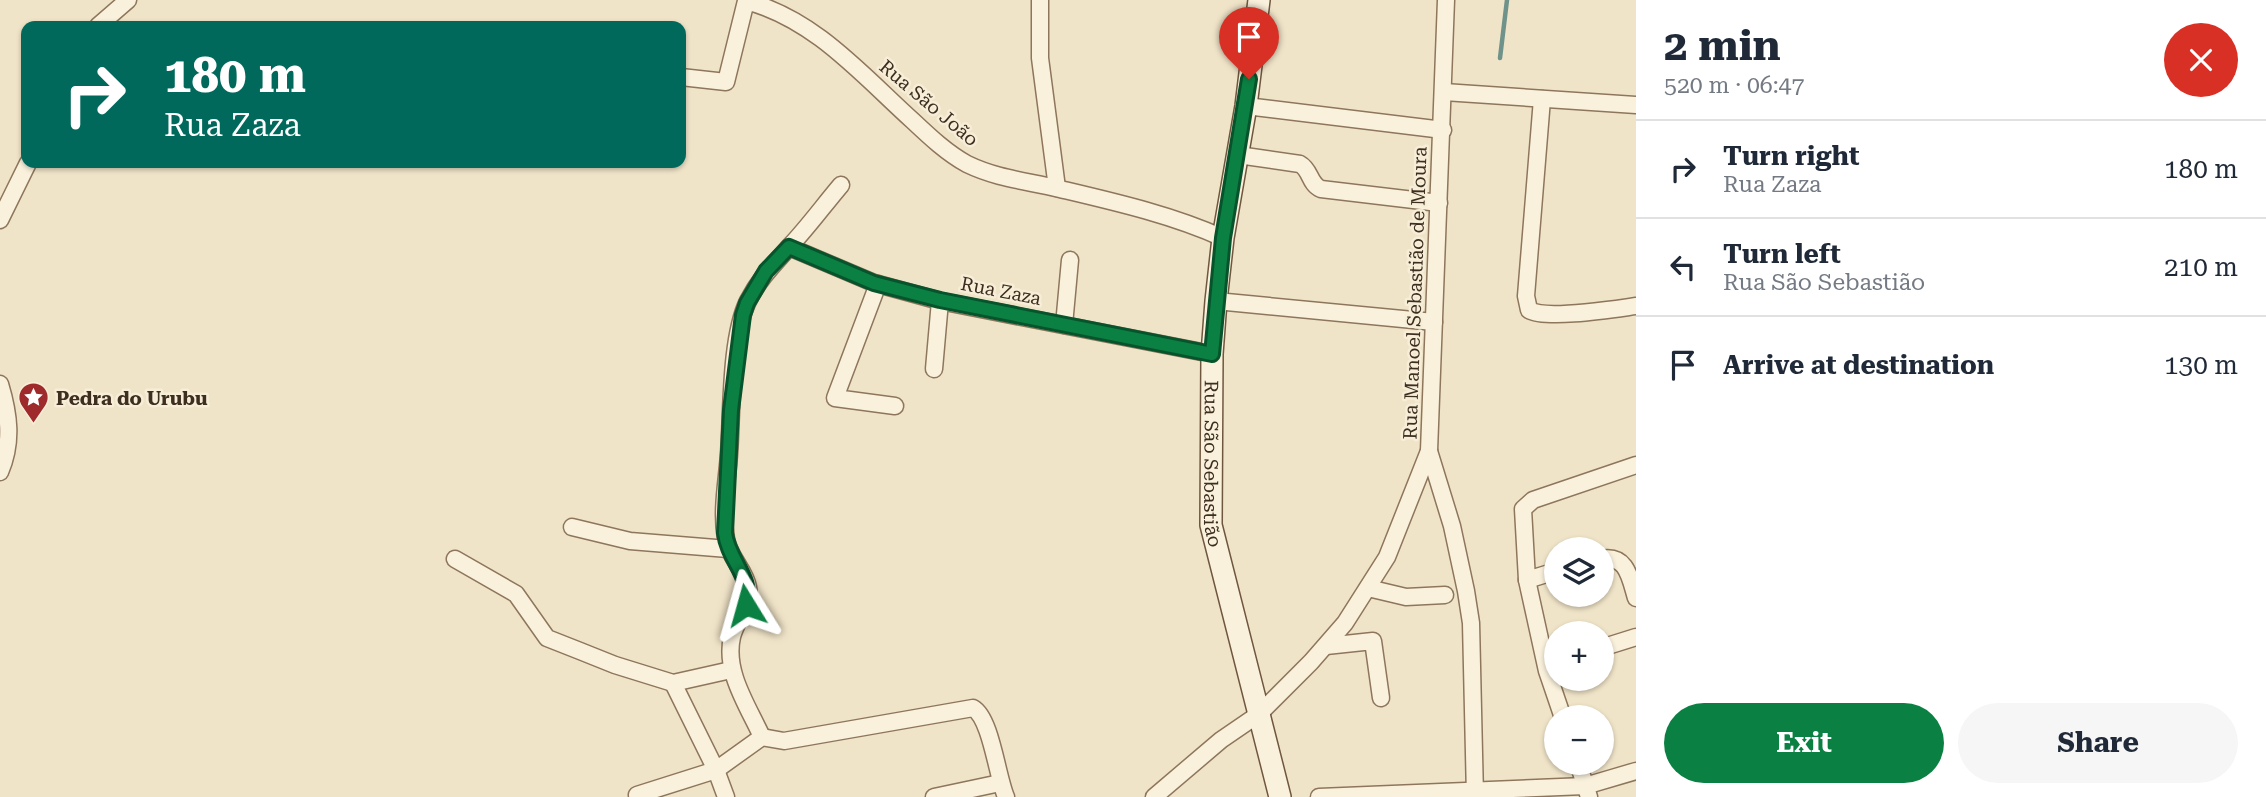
<!DOCTYPE html>
<html lang="en">
<head>
<meta charset="utf-8">
<style>
	:root { --surface:#fff; --page:#f6f6f7; --text:#1f2937; --muted:#747a83; --line:#e0e1e3; --accent:#0b8043 }
	body { margin:0; font-family:"Roboto Serif",serif; background:var(--page); color:var(--text); height:100vh; display:flex; flex-direction:column; font-size:26px; white-space:nowrap }
	* { box-sizing:border-box; margin:0 }
	p { font-size:23px; color:var(--muted) }
	.icon { flex:none; width:38px; height:38px; fill:none; stroke:currentColor; stroke-width:2; stroke-linecap:round; stroke-linejoin:round }
	.map { position:relative; flex:1; overflow:hidden }
	.drawer { display:flex; flex-direction:column; background:var(--surface); width:630px }
	.drawer>* { flex:none }
	.guide { position:absolute; left:21px; top:21px; width:665px; height:147px; border-radius:14px; box-shadow:0 2px 5px #0004; background:#00695c; color:#fff; overflow:hidden }
	.tools { position:absolute; left:1544px; top:537px; display:grid; gap:14px }
	.tools a { display:grid; place-items:center; width:70px; height:70px; border-radius:50%; background:var(--surface); box-shadow:0 2px 5px #0004; font-size:35px }
	.pin { position:absolute; display:grid; place-items:center; width:60px; height:60px; color:#fff; margin:-72px -30px; border-radius:50% 50% 50% 0; rotate:-45deg; box-shadow:0 0 7px #0007 }
	.pin .icon { rotate:45deg }
	.me { position:absolute; width:77px; margin:-38px; rotate:352deg; stroke-linejoin:round; filter:drop-shadow(0 0 5px #0008) }
	.turn { display:flex; align-items:center; gap:24px; height:147px; padding:0 28px; font-size:32px }
	.turn .icon { width:91px; height:91px; stroke-width:2.5 }
	.turn b { display:block; font-size:49px; line-height:60px }
	.round { display:grid; place-items:center; flex:none; width:74px; height:74px; border-radius:37px; background:var(--page) }
	.overview { display:flex; align-items:center; justify-content:space-between; height:119px; padding:0 28px }
	h1 { font-size:42px; font-weight:700; line-height:52px }
	.primary-button { display:flex; gap:14px; margin-top:auto; padding:14px 28px }
	.primary-button a { flex:1; height:80px; border-radius:42px; background:var(--accent); color:#fff; font-size:28px; font-weight:700; line-height:80px; text-align:center }
	.primary-button a+a { background:var(--page); color:var(--text) }
	ul { padding:0; list-style:none }
	li { display:flex; align-items:center; gap:21px; height:98px; padding:0 28px; border-top:2px solid var(--line) }
	li div { flex:1 }
	li b { display:block; font-size:26px }
	li em { font-style:normal }
	main { display:flex; flex:1; min-height:0 }
	.map>svg:first-child { display:block }
	.lines { fill:none; stroke-linecap:round; stroke-linejoin:round }
	.stream { stroke:#6f938a; stroke-width:4.5 }
	.street-casing { stroke:#8d765c; stroke-width:19 }
	.secondary-casing { stroke:#6f573f; stroke-width:24 }
	.street { stroke:#faf1dc; stroke-width:16 }
	.secondary { stroke:#faf1dc; stroke-width:21 }
	.route-casing { stroke:#07532c; stroke-width:18 }
	.route { stroke:#0b8043; stroke-width:12 }
	.labels { text-anchor:middle; dominant-baseline:central; stroke-width:5; stroke-linejoin:round; paint-order:stroke }
	.street-label { font-size:19px; fill:#3d2e20; stroke:#f7eed8 }
	.poi-label { font-size:19px; font-weight:bold; fill:#3d2e20; stroke:#f7eed8; text-anchor:start }
</style>
</head>
<body>
<main>
<div class="map">
<svg width="1636" height="797" viewBox="0 0 1636 797">
	<rect width="100%" height="100%" fill="#f0e4c8"/>
	<g class="lines">
		<path class="stream" d="M 1500,58 L 1507,0"/>
		<defs>
			<g id="street">
				<path d="M 1040,0 L 1040,58 L 1057,188"/>
				<path d="M 98,26 L 128,0"/>
				<path d="M 681,77 L 726,82 L 746,1 C 815,19 862,75 913,121 C 930,137 947,153 967,164 C 998,179 1028,181 1060,189 C 1115,202 1172,215 1223,238"/>
				<path d="M 1444,92 L 1636,105"/>
				<path d="M 1542,99 L 1526,296 L 1529,310 C 1546,320 1614,309 1636,306"/>
				<path d="M 1246,106 L 1443,130"/>
				<path d="M 1238,155 L 1300,164 C 1311,170 1309,184 1321,189 L 1439,203"/>
				<path d="M 0,220 L 28,163"/>
				<path d="M 789,247 L 874,283 L 940,301 L 1212,354"/>
				<path d="M 878,284 L 835,398 L 895,406"/>
				<path d="M 1216,301 L 1434,322"/>
				<path d="M 1064,325 L 1070,260"/>
				<path d="M 934,369 L 940,301"/>
				<path d="M 0,384 C 9,414 13,442 0,472"/>
				<path d="M 1429,451 L 1452,526 L 1466,591 L 1471,623 L 1475,797"/>
				<path d="M 572,527 L 630,541 L 728,549"/>
				<path d="M 455,559 L 516,594 L 547,638 L 580,651 L 615,665 L 673,683 L 731,670"/>
				<path d="M 1601,559 C 1627,554 1630,578 1636,598"/>
				<path d="M 1527,580 L 1556,571"/>
				<path d="M 1368,588 L 1406,597 L 1445,595"/>
				<path d="M 1326,646 L 1373,641 L 1381,698"/>
				<path d="M 1601,648 L 1636,637"/>
				<path d="M 673,683 L 716,770 L 726,797"/>
				<path d="M 1563,718 L 1547,671 L 1527,580 L 1523,509 L 1533,500 L 1636,465"/>
				<path d="M 762,737 C 748,706 724,672 732,637 C 736,620 751,605 748,587 C 745,570 729,557 726,539 C 721,511 727,482 729,454 C 732,412 730,338 748,301 C 759,279 774,264 790,246 C 808,227 824,205 841,185"/>
				<path d="M 762,737 L 784,741 L 973,708 C 991,718 997,776 1006,797"/>
				<path d="M 1578,763 L 1589,797"/>
				<path d="M 637,795 L 716,770 L 762,737"/>
				<path d="M 934,797 L 1000,783"/>
				<path d="M 1154,797 L 1221,740 L 1259,714 L 1311,662 L 1345,623 L 1387,557 L 1429,451 L 1446,0"/>
				<path d="M 1319,797 L 1585,786 L 1636,771"/>
			</g>
			<g id="secondary">
				<path id="s1" d="M 1259,0 L 1246,106 L 1223,238 L 1216,301 L 1212,354 L 1211,525 L 1280,797"/>
			</g>
		</defs>
		<use href="#street" class="street-casing"/>
		<use href="#secondary" class="secondary-casing"/>
		<use href="#street" class="street"/>
		<use href="#secondary" class="secondary"/>
	</g>
	<g class="lines">
		<defs>
			<path id="route" d="M 746,605 C 753,577 728,560 725,533 L 731,410 L 743,315 L 747,303 L 766,271 L 789,247 L 874,283 L 940,300 L 1212,354 L 1223,238 L 1249,79"/>
		</defs>
		<use href="#route" class="route-casing"/>
		<use href="#route" class="route"/>
	</g>
	<defs>
		<symbol id="sight-pin" viewBox="-11 -11 22 30"><path d="M0 17L-7.5 6A9.5 9.5 0 1 1 7.5 6Z" fill="#9e2a2b" stroke="#f7eed8"/><path d="M0-6L1.8-2.2L6-1.7L2.9 1.2L3.7 5.4L0 3.3L-3.7 5.4L-2.9 1.2L-6-1.7L-1.8-2.2Z" fill="#fff"/></symbol>
	</defs>
	<g fill-rule="evenodd">
		<use href="#sight-pin" x="16" y="380" width="35" height="47"/>
	</g>
	<g class="labels">
		<g class="street-label">
			<text transform="translate(929 103) rotate(40)">Rua São João</text>
			<text transform="translate(1001 291) rotate(11)">Rua Zaza</text>
			<text transform="translate(1415 293) rotate(-88)">Rua Manoel Sebastião de Moura</text>
			<text stroke="none"><textPath href="#s1" startOffset="467">Rua São Sebastião</textPath></text>
		</g>
		<g class="poi-label">
			<text x="56" y="398">Pedra do Urubu</text>
		</g>
	</g>
</svg>
<div class="tools">
<a><svg class="icon" aria-label="layers" viewBox="0 0 24 24"><path d="M12 4l9 5-9 5-9-5zM3 14l9 5 9-5"/></svg></a>
<a>+</a>
<a>−</a>
</div>
<div class="pin" style="left:1249px;top:79px;background:#d93025"><svg class="icon" aria-label="arrive" viewBox="0 0 24 24"><path d="M6 21V4h12l-3 4 3 4H6"/></svg></div>
<svg class="me" style="left:746px;top:605px" viewBox="-20 -20 40 40"><path d="M0-17L14 15 0 8-14 15z" fill="#0b8043" stroke="#fff" stroke-width="4"/></svg>
<div class="guide">
<div class="turn"><svg class="icon" aria-label="right" viewBox="0 0 24 24"><path d="M7 20v-9h11M14 6l5 5-5 5"/></svg><div><b>180 m</b>Rua Zaza</div></div>
</div>
</div>
<section class="drawer">
<div class="overview"><div><h1>2 min</h1><p>520 m · 06:47</p></div><a class="round" style="background:#d93025;color:#fff"><svg class="icon" aria-label="close" viewBox="0 0 24 24"><path d="M6 6l12 12M18 6L6 18"/></svg></a></div>
<ul>
<li><svg class="icon" aria-label="right" viewBox="0 0 24 24"><path d="M7 20v-9h11M14 6l5 5-5 5"/></svg><div><b>Turn right</b><p>Rua Zaza</p></div><em>180 m</em></li>
<li><svg class="icon" aria-label="left" viewBox="0 0 24 24"><path d="M17 20v-9H6M10 6l-5 5 5 5"/></svg><div><b>Turn left</b><p>Rua São Sebastião</p></div><em>210 m</em></li>
<li><svg class="icon" aria-label="arrive" viewBox="0 0 24 24"><path d="M6 21V4h12l-3 4 3 4H6"/></svg><div><b>Arrive at destination</b></div><em>130 m</em></li>
</ul>
<div class="primary-button"><a>Exit</a><a>Share</a></div>
</section>
</main>
</body>
</html>
